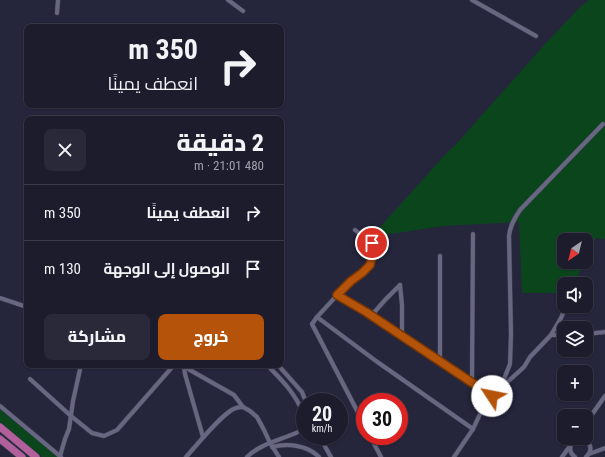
<!DOCTYPE html>
<html lang="ar">
<head>
<meta charset="utf-8">
<style>
	:root { --surface:#1c1c2d; --page:#292939; --text:#f1f3f6; --muted:#a0a1aa; --line:#3a3a49; --accent:#b45309 }
	body { margin:0; font-family:"Roboto Condensed",Cairo,sans-serif; background:var(--page); color:var(--text); direction:rtl; height:100vh; display:flex; flex-direction:column; font-size:15px; white-space:nowrap }
	* { box-sizing:border-box; margin:0 }
	p { font-size:13px; color:var(--muted) }
	.icon { flex:none; width:22px; height:22px; fill:none; stroke:currentColor; stroke-width:2; stroke-linecap:round; stroke-linejoin:round }
	.map { position:relative; flex:1; overflow:hidden; direction:ltr }
	.drawer { position:absolute; left:24px; top:116px; width:260px; height:252px; display:flex; flex-direction:column; background:var(--surface); border-radius:8px; box-shadow:0 1px 3px #0004,0 0 0 1px var(--line); direction:rtl }
	.drawer>* { flex:none }
	.hud { position:absolute; left:24px; top:24px; width:260px; height:84px; border-radius:8px; box-shadow:0 1px 3px #0004,0 0 0 1px var(--line); direction:rtl; background:#1c1c2d; color:var(--text); overflow:hidden }
	.needle { width:26px; rotate:215deg }
	.buttons { position:absolute; left:557px; top:233px; display:grid; gap:8px }
	.buttons a { display:grid; place-items:center; width:36px; height:36px; border-radius:8px; background:var(--surface); box-shadow:0 1px 3px #0004,0 0 0 1px var(--line); font-size:20px }
	.speed { position:absolute; left:296px; top:393px; display:flex; gap:8px; font-size:20px; font-weight:700; text-align:center }
	.speed>* { display:grid; place-content:center; width:52px; height:52px; border-radius:50%; background:var(--surface); box-shadow:0 1px 3px #0004,0 0 0 1px var(--line); line-height:1 }
	.speed small { font-size:10px; font-weight:400 }
	.speed .limit { border:6px solid #d22; background:#fff; color:#111 }
	.pin { position:absolute; display:grid; place-items:center; width:34px; height:34px; color:#fff; margin:-17px; border:2px solid #fff; border-radius:50%; box-shadow:0 1px 4px #0007 }
	.me { position:absolute; width:44px; margin:-22px; rotate:304deg; stroke-linejoin:round; filter:drop-shadow(0 0 3px #0008) }
	.turn { display:flex; align-items:center; gap:14px; height:84px; padding:0 20px; font-size:18px }
	.turn .icon { width:52px; height:52px; stroke-width:2.5 }
	.turn b { display:block; font-size:28px; line-height:34px }
	.round { display:grid; place-items:center; flex:none; width:42px; height:42px; border-radius:8px; background:var(--page) }
	.headline { display:flex; align-items:center; justify-content:space-between; height:68px; padding:0 20px }
	h1 { font-size:24px; font-weight:800; line-height:30px }
	.cta { display:flex; gap:8px; margin-top:auto; padding:8px 20px }
	.cta a { flex:1; height:46px; border-radius:8px; background:var(--accent); color:#fff; font-size:16px; font-weight:800; line-height:46px; text-align:center }
	.cta a+a { background:var(--page); color:var(--text) }
	ul { padding:0; list-style:none }
	li { display:flex; align-items:center; gap:12px; height:56px; padding:0 20px; border-top:1px solid var(--line) }
	li div { flex:1 }
	li b { display:block; font-size:15px }
	li em { font-style:normal }
	.map>svg:first-child { display:block }
	.green { fill:#0b451c }
	.lines { fill:none; stroke-linecap:round; stroke-linejoin:round }
	.minor-casing { stroke:#424155; stroke-width:5 }
	.trunk-casing { stroke:#424155; stroke-width:8 }
	.minor { stroke:#676782; stroke-width:4 }
	.trunk { stroke:#b2609c; stroke-width:7 }
	.route-casing { stroke:#753606; stroke-width:10 }
	.route { stroke:#b45309; stroke-width:7 }
</style>
</head>
<body>
<div class="map">
<svg width="605" height="457" viewBox="0 0 605 457">
	<rect width="100%" height="100%" fill="#25253c"/>
	<g class="green">
		<path d="M 589,0 L 605,0 L 605,239 L 596,238 L 586,259 L 586,240 L 564,240 L 564,262 L 584,262 L 574,284 L 564,284 L 564,293 L 522,293 L 519,222 L 443,226 L 371,237 L 442,158 L 458,142 L 546,43 L 580,7 Z"/>
		<path d="M 0,409 L 58,457 L 42,457 L 0,422 Z"/>
	</g>
	<g class="lines">
		<defs>
			<g id="minor">
				<path d="M 228,0 L 243,11"/>
				<path d="M 472,0 L 536,36"/>
				<path d="M 57,13 L 58,0"/>
				<path d="M 355,230 L 370,241 L 374,247 L 373,254 L 370,265 L 362,273 L 351,281 L 340,292 L 317,317 L 312,324 L 365,426"/>
				<path d="M 440,256 L 440,361"/>
				<path d="M 400,285 L 402,305 L 402,336"/>
				<path d="M 337,295 L 366,312 L 492,396"/>
				<path d="M 0,298 L 27,307"/>
				<path d="M 371,316 L 385,300 L 400,285"/>
				<path d="M 317,317 L 376,361 L 473,429"/>
				<path d="M 586,334 L 605,332"/>
				<path d="M 551,335 L 564,335"/>
				<path d="M 181,365 L 234,395 L 243,407 L 250,411 L 257,417 L 264,430 L 270,443 L 279,457"/>
				<path d="M 278,365 L 302,392 L 306,402"/>
				<path d="M 184,367 L 185,374 L 203,437"/>
				<path d="M 30,379 L 71,416 L 92,433 L 104,436 L 117,430 L 174,365"/>
				<path d="M 472,383 L 473,234"/>
				<path d="M 500,389 L 510,364 L 511,334 L 509,236 C 510,226 514,219 520,210 L 603,124"/>
				<path d="M 0,406 L 61,457"/>
				<path d="M 586,423 L 605,396"/>
				<path d="M 319,436 L 331,457"/>
				<path d="M 370,436 L 381,457"/>
				<path d="M 272,447 C 288,443 307,445 319,457"/>
				<path d="M 589,454 L 605,448"/>
				<path d="M 60,456 L 65,439 L 69,429 L 73,401 L 81,365"/>
				<path d="M 186,457 C 196,446 224,411 236,408 C 239,407 241,407 243,407"/>
				<path d="M 247,457 C 260,444 280,440 296,433 C 301,431 302,428 302,423 C 303,420 303,417 303,414 C 297,395 281,379 267,365"/>
				<path d="M 454,457 L 473,429 L 482,410 L 492,396 L 524,367 L 530,357 L 551,335 L 561,318 L 566,306"/>
				<path d="M 562,457 L 570,446"/>
				<path d="M 575,457 C 571,454 569,450 571,445 C 577,431 600,444 586,457"/>
			</g>
			<g id="trunk">
				<path d="M 0,427 L 36,457"/>
				<path d="M 0,439 L 22,457"/>
			</g>
		</defs>
		<use href="#minor" class="minor-casing"/>
		<use href="#trunk" class="trunk-casing"/>
		<use href="#minor" class="minor"/>
		<use href="#trunk" class="trunk"/>
	</g>
	<g class="lines">
		<defs>
			<path id="route" d="M 372,243 L 374,247 L 374,249 L 370,265 L 362,273 L 351,281 L 337,295 L 366,312 L 492,396"/>
		</defs>
		<use href="#route" class="route-casing"/>
		<use href="#route" class="route"/>
	</g>
</svg>
<div class="buttons">
<a><svg class="needle" viewBox="-14 -14 28 28"><path d="M0-13l5 13h-10z" fill="#e53935"/><path d="M0 13l5-13h-10z" fill="#a0a1aa"/></svg></a>
<a><svg class="icon" aria-label="sound" viewBox="0 0 24 24"><path d="M4 9h4l5-4v14l-5-4H4zM17 9q2 3 0 6"/></svg></a>
<a><svg class="icon" aria-label="layers" viewBox="0 0 24 24"><path d="M12 4l9 5-9 5-9-5zM3 14l9 5 9-5"/></svg></a>
<a>+</a>
<a>−</a>
</div>
<div class="speed"><div>20<small>km/h</small></div><div class="limit">30</div></div>
<div class="pin" style="left:372px;top:243px;background:#d93025"><svg class="icon" aria-label="arrive" viewBox="0 0 24 24"><path d="M6 21V4h12l-3 4 3 4H6"/></svg></div>
<svg class="me" style="left:492px;top:396px" viewBox="-20 -20 40 40"><circle r="19" fill="#fff"/><path d="M0-13L10 11 0 6-10 11z" fill="#b45309"/></svg>
<div class="hud">
<div class="turn"><svg class="icon" aria-label="right" viewBox="0 0 24 24"><path d="M7 20v-9h11M14 6l5 5-5 5"/></svg><div><b>350 m</b>انعطف يمينًا</div></div>
</div>
<section class="drawer">
<div class="headline"><div><h1>2 دقيقة</h1><p>480 m · 21:01</p></div><a class="round"><svg class="icon" aria-label="close" viewBox="0 0 24 24"><path d="M6 6l12 12M18 6L6 18"/></svg></a></div>
<ul>
<li><svg class="icon" aria-label="right" viewBox="0 0 24 24"><path d="M7 20v-9h11M14 6l5 5-5 5"/></svg><div><b>انعطف يمينًا</b></div><em>350 m</em></li>
<li><svg class="icon" aria-label="arrive" viewBox="0 0 24 24"><path d="M6 21V4h12l-3 4 3 4H6"/></svg><div><b>الوصول إلى الوجهة</b></div><em>130 m</em></li>
</ul>
<div class="cta"><a>خروج</a><a>مشاركة</a></div>
</section>
</div>
</body>
</html>
